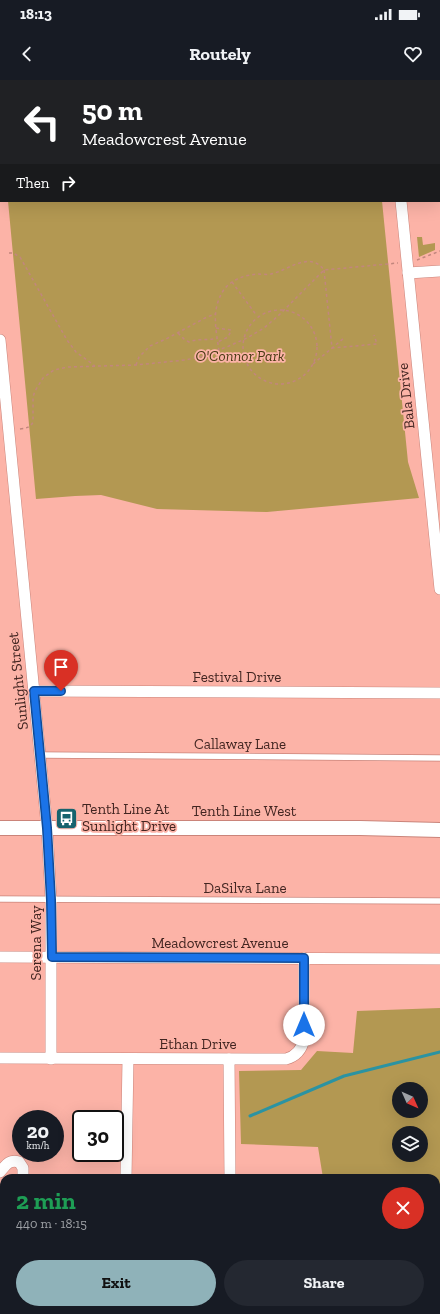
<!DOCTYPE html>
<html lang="en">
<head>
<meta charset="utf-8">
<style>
	:root { --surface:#171b24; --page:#242831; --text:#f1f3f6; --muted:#9ea1a6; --accent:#8fb2b9 }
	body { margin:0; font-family:"Zilla Slab",serif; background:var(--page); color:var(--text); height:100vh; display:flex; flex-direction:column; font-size:15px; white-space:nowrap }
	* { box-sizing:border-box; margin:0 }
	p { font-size:13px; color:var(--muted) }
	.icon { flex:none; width:22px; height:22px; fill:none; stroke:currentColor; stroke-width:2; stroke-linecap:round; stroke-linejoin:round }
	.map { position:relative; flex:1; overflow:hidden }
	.side { position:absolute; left:0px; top:1094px; width:440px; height:140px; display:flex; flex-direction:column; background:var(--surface); border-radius:12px 12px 0 0; box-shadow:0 4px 16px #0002 }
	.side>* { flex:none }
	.hud { position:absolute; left:0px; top:0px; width:440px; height:122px; box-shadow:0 4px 16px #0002; background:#202124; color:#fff; overflow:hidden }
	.needle { width:26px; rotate:135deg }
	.buttons { position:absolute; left:392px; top:1002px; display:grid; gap:8px }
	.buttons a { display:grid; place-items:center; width:36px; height:36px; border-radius:50%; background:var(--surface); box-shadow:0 4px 16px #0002; font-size:20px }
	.speed { position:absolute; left:12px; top:1030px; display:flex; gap:8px; font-size:20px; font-weight:700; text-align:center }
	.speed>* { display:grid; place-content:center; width:52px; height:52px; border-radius:50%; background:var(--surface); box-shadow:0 4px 16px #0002; line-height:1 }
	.speed small { font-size:10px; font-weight:400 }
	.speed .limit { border:2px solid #111; border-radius:6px; background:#fff; color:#111 }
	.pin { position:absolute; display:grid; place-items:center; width:34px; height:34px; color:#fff; margin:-41px -17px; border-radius:50% 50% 50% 0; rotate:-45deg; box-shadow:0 0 4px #0007 }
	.pin .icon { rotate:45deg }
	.me { position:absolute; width:44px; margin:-22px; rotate:0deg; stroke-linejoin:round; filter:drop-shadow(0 0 3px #0008) }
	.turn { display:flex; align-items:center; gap:14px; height:84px; padding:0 16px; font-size:18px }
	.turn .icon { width:52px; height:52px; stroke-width:2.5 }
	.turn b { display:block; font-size:28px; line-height:34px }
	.then { display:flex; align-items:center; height:38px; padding:0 16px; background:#0003; gap:8px; font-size:15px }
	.round { display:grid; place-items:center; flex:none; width:42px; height:42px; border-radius:21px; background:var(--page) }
	.headline { display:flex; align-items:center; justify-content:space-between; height:68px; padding:0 16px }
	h1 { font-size:24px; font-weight:700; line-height:30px; color:#1e9e55 }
	.button { display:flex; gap:8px; margin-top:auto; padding:8px 16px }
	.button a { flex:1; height:46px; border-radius:24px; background:var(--accent); color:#111; font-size:16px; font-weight:700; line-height:46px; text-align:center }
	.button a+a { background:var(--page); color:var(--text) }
	.status { display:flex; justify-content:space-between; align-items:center; height:28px; padding:0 20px; background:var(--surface); direction:ltr }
	.status svg { height:11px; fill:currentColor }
	header { display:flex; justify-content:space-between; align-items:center; height:52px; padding:0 16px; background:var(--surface); font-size:18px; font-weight:700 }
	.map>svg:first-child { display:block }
	.green { fill:#b39852; fill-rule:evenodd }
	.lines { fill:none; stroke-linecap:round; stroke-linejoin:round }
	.stream { stroke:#2b93a2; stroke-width:3 }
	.service-casing { stroke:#ca847a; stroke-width:7 }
	.minor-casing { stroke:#ca847a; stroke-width:12 }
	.tertiary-casing { stroke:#ca847a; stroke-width:16 }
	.path { stroke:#c2867d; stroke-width:1.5; stroke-dasharray:3 3; stroke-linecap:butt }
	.service { stroke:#fff; stroke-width:5.5 }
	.minor { stroke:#fff; stroke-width:11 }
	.tertiary { stroke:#fff; stroke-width:14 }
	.route-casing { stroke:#114b97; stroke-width:10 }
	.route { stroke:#1a73e8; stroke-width:7 }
	.labels { text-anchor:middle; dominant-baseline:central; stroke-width:3.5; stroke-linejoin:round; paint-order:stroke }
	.park-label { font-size:15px; font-style:italic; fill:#493b13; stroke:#fcb3a7 }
	.street-label { font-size:15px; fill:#422521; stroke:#fcb3a7 }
	.poi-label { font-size:15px; fill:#422521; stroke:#fcb3a7; text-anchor:start }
</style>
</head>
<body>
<div class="status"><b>18:13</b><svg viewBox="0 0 49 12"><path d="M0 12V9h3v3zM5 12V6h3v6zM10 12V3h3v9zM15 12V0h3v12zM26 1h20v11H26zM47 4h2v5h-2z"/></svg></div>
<header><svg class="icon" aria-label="back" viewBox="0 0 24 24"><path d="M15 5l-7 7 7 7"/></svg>Routely<svg class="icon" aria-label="heart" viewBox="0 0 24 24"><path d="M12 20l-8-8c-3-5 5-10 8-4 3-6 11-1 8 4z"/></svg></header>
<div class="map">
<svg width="440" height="1234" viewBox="0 0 440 1234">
	<rect width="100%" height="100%" fill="#fcb3a7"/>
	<g class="green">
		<path d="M 8,121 L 382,121 L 408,382 L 419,418 L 267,432 L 157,429 L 101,415 L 75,416 L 36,419 Z"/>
		<path d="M 417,157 L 422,157 L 423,165 L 435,163 L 435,170 L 419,177 Z"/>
		<path d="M 440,928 L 440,1129 L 436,1131 L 436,1098 L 323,1098 L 318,1067 L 241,1064 L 239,991 L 301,990 L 317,971 L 353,973 L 357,931 ZM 399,1009 L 421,1009 L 421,1031 L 399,1031 ZM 399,1053 L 421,1053 L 421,1075 L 399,1075 Z"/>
	</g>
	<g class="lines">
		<path class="stream" d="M 250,1036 L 344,996 L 440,972"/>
		<defs>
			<g id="service">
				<path d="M 40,675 L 440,678"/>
				<path d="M 0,819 L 440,821"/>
			</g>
			<g id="minor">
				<path d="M 380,0 L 381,1"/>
				<path d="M 401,121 L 440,509"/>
				<path d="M 408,193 L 440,191"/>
				<path d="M 0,260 L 47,748 L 51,820 L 51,979"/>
				<path d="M 34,611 L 440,613"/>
				<path d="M 0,877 L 440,879"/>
				<path d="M 0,978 L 286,979 C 297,976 302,969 304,959 L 304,878"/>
				<path d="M 229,979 L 230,1098"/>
				<path d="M 0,1092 C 6,1085 9,1079 19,1082 L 23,1088 L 23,1098"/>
				<path d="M 126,1098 L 128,979"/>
				<path d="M 0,1114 L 4,1120"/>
				<path d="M 365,1230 L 365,1234"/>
				<path d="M 124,1234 L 124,1230"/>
			</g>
			<g id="tertiary">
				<path d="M 0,748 L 360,748 L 440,750"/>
				<path d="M 436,1150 L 440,1147"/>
				<path d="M 0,1229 L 4,1229"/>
				<path d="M 138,1230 L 230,1232 L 250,1230"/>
			</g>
		</defs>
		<use href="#service" class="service-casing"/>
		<use href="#minor" class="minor-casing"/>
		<use href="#tertiary" class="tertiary-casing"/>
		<g class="path">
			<path d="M 42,0 L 42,1"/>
			<path d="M 115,0 L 115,1"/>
			<path d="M 210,0 L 210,1"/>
			<path d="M 9,173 L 13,173 L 20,177 L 67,260 L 76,272 L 95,286"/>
			<path d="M 417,180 L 440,171"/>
			<path d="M 324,190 L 332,268 L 377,264 L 374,255"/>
			<path d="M 232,202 L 257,236"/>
			<circle cx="280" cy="267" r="37"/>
			<path d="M 216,248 L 231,250 L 231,251 L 228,257 L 218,262"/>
			<path d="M 178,253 L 185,260 L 189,262 C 199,258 207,261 217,258"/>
			<path d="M 219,271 C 216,249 211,231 223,211 C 231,199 245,195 258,194 C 262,194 267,195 271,194 C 287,191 310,170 324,190"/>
			<path d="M 313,284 L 344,258"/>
			<path d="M 136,285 L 139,277 L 150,266 L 166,259 L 207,237 L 215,234"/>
			<path d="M 20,349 C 26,348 30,348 33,342 L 33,317 L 35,311 L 43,298 L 54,290 L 68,287 L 136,285 L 185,280 L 200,277 L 229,266 L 247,258 L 264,248 L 278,236 L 324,190 L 398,183"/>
		</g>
		<use href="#service" class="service"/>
		<use href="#minor" class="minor"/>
		<use href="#tertiary" class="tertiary"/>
	</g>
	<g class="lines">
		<defs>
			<path id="route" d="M 61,611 L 34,611 L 47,748 L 51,820 L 52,877 L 304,878 L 304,945"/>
		</defs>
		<use href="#route" class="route-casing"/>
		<use href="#route" class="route"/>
	</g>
	<defs>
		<symbol id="bus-square" viewBox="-11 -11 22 22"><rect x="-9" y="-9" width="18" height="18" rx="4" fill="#17636e" stroke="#fcb3a7"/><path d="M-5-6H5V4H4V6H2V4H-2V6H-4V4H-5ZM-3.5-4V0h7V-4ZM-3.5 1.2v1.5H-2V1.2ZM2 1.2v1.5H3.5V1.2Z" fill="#fff"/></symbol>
	</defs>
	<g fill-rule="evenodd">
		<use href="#bus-square" x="54" y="726" width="25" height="25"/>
	</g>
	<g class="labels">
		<g class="park-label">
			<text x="240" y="276">O'Connor Park</text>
		</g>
		<g class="street-label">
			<text transform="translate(406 316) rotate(-96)">Bala Drive</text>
			<text x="237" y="597">Festival Drive</text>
			<text transform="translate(18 601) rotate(-96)">Sunlight Street</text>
			<text x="240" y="664">Callaway Lane</text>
			<text x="244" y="731">Tenth Line West</text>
			<text x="245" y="808">DaSilva Lane</text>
			<text transform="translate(36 863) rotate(-90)">Serena Way</text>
			<text x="220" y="863">Meadowcrest Avenue</text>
			<text x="198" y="964">Ethan Drive</text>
		</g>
		<g class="poi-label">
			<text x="82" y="729">Tenth Line At<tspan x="82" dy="17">Sunlight Drive</tspan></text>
		</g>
	</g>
</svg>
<div class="buttons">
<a><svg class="needle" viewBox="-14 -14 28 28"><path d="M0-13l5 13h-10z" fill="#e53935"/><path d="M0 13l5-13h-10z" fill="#9ea1a6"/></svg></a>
<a><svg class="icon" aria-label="layers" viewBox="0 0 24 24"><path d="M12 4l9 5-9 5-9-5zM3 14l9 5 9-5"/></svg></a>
</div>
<div class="speed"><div>20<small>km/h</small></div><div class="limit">30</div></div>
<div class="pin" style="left:61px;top:611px;background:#d93025"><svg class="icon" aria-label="arrive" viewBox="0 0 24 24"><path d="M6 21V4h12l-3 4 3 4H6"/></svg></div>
<svg class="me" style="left:304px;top:945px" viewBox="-20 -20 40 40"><circle r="19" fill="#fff"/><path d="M0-13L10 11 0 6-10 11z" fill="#1a73e8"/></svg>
<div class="hud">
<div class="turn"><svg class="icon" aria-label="left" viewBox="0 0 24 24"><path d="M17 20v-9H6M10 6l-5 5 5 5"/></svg><div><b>50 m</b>Meadowcrest Avenue</div></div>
<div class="then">Then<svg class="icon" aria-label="right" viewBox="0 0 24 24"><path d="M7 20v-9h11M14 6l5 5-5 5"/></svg></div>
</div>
<section class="side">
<div class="headline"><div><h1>2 min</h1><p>440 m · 18:15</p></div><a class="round" style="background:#d93025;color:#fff"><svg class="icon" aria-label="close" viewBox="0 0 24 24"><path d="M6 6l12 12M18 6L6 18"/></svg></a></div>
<div class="button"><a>Exit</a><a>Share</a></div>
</section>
</div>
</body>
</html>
